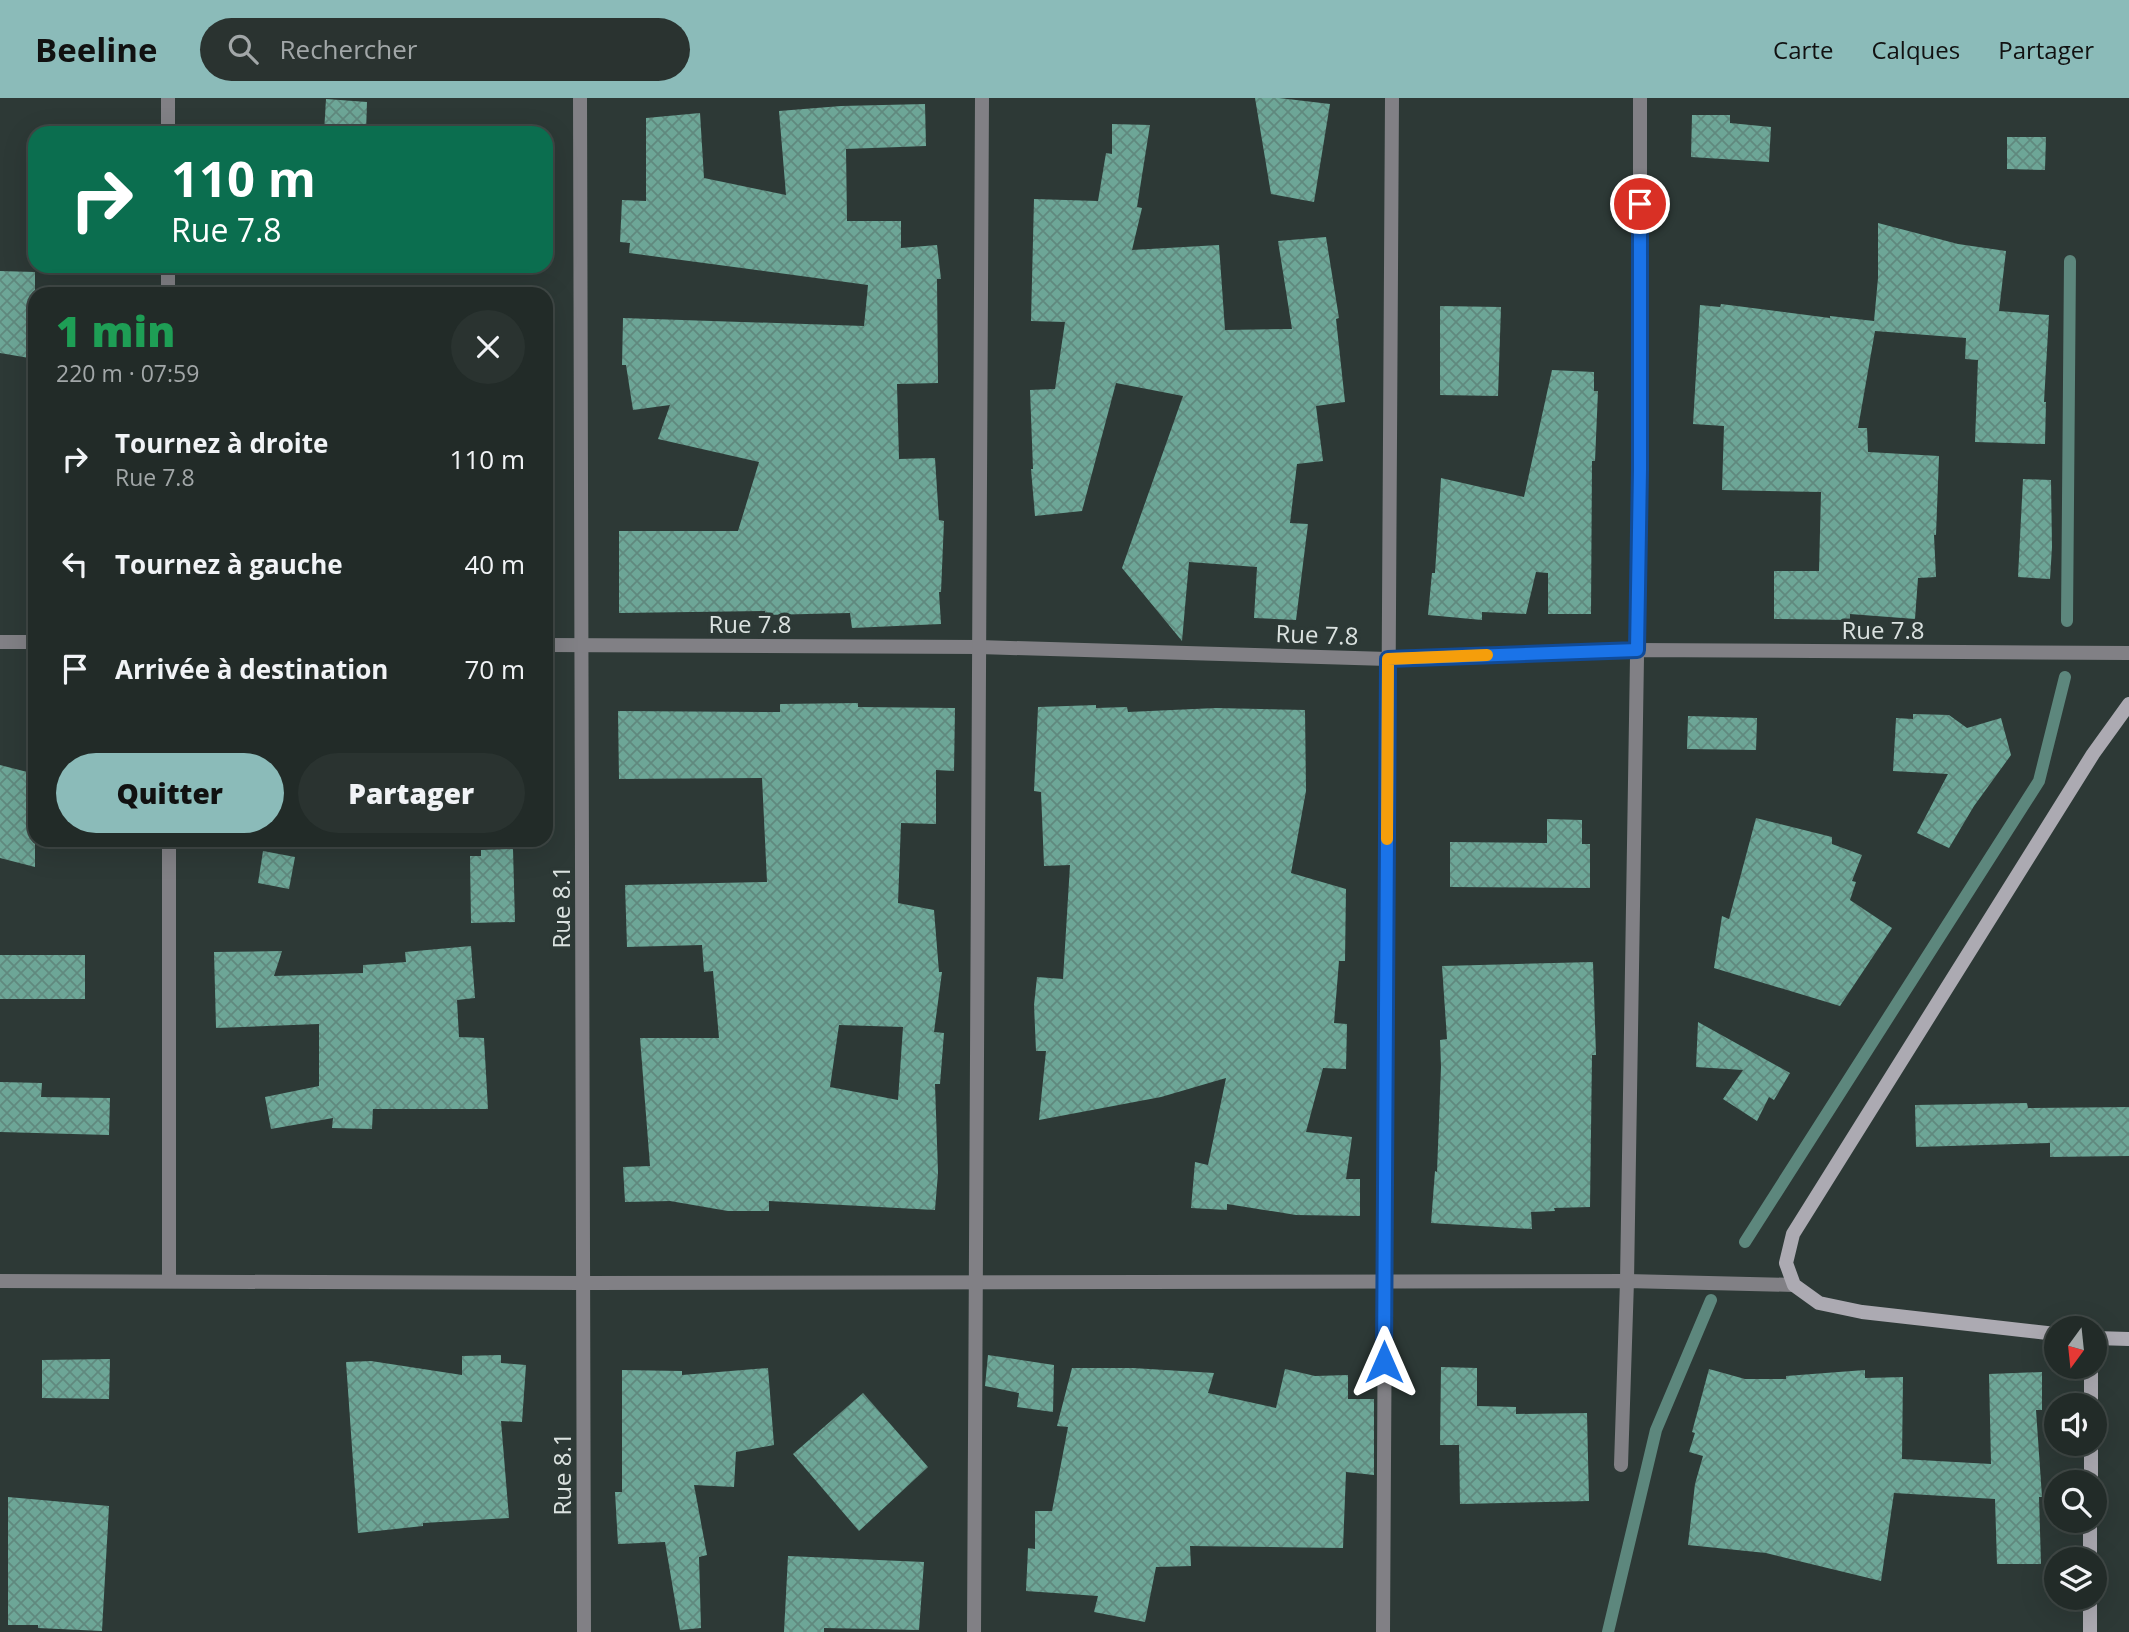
<!DOCTYPE html>
<html lang="fr">
<head>
<meta charset="utf-8">
<style>
	:root { --surface:#222b28; --page:#2a3330; --text:#f1f3f6; --muted:#a2a7a8; --line:#3f4745; --accent:#8bbbb9 }
	body { margin:0; font-family:"Open Sans",sans-serif; background:var(--page); color:var(--text); height:100vh; display:flex; flex-direction:column; font-size:26px; white-space:nowrap }
	* { box-sizing:border-box; margin:0 }
	p { font-size:23px; color:var(--muted) }
	.icon { flex:none; width:38px; height:38px; fill:none; stroke:currentColor; stroke-width:2; stroke-linecap:round; stroke-linejoin:round }
	.map { position:relative; flex:1; overflow:hidden }
	.sheet { position:absolute; left:28px; top:189px; width:525px; height:560px; display:flex; flex-direction:column; background:var(--surface); border-radius:21px; box-shadow:0 7px 28px #0002,0 0 0 2px var(--line) }
	.sheet>* { flex:none }
	.guide { position:absolute; left:28px; top:28px; width:525px; height:147px; border-radius:21px; box-shadow:0 7px 28px #0002,0 0 0 2px var(--line); background:#0b6e4f; color:#fff; overflow:hidden }
	.needle { width:46px; rotate:195deg }
	.buttons { position:absolute; left:2044px; top:1218px; display:grid; gap:14px }
	.buttons a { display:grid; place-items:center; width:63px; height:63px; border-radius:50%; background:var(--surface); box-shadow:0 7px 28px #0002,0 0 0 2px var(--line); font-size:35px }
	.pin { position:absolute; display:grid; place-items:center; width:60px; height:60px; color:#fff; margin:-30px; border:4px solid #fff; border-radius:50%; box-shadow:0 2px 7px #0007 }
	.me { position:absolute; width:77px; margin:-38px; rotate:0deg; stroke-linejoin:round; filter:drop-shadow(0 0 5px #0008) }
	.turn { display:flex; align-items:center; gap:24px; height:147px; padding:0 28px; font-size:32px }
	.turn .icon { width:91px; height:91px; stroke-width:2.5 }
	.turn b { display:block; font-size:49px; line-height:60px }
	.round { display:grid; place-items:center; flex:none; width:74px; height:74px; border-radius:37px; background:var(--page) }
	.headline { display:flex; align-items:center; justify-content:space-between; height:119px; padding:0 28px }
	h1 { font-size:42px; font-weight:800; line-height:52px; color:#1e9e55 }
	.primary-button { display:flex; gap:14px; margin-top:auto; padding:14px 28px }
	.primary-button a { flex:1; height:80px; border-radius:42px; background:var(--accent); color:#111; font-size:28px; font-weight:800; line-height:80px; text-align:center }
	.primary-button a+a { background:var(--page); color:var(--text) }
	ul { padding:0; list-style:none }
	li { display:flex; align-items:center; gap:21px; height:105px; padding:0 28px }
	li div { flex:1 }
	li b { display:block; font-size:26px }
	li em { font-style:normal }
	header { display:flex; align-items:center; gap:42px; box-sizing:border-box; height:98px; padding:0 35px; background:var(--accent); color:#111 }
	header strong { font-size:33px }
	nav { display:flex; gap:38px; margin-inline-start:auto; font-size:24px }
	.search { width:490px; height:63px; background:var(--page); display:flex; align-items:center; gap:18px; box-sizing:border-box; padding:0 24px; border-radius:38px; color:var(--muted); font-size:26px }
	.map>svg:first-child { display:block }
	.lines { fill:none; stroke-linecap:round; stroke-linejoin:round }
	.stream { stroke:#5d877d; stroke-width:12 }
	.building { fill:url(#building-cross-hatch); fill-rule:evenodd }
	.street { stroke:#818085; stroke-width:14 }
	.secondary { stroke:#acaab2; stroke-width:14 }
	.route-casing { stroke:#114b97; stroke-width:18 }
	.route { stroke:#1a73e8; stroke-width:12 }
	.slow { stroke:#f59e0b; stroke-width:12 }
	.labels { text-anchor:middle; dominant-baseline:central; stroke-width:7; stroke-linejoin:round; paint-order:stroke }
	.street-label { font-size:24px; fill:#dbe2e0; stroke:#2d3936 }
</style>
</head>
<body>
<header>
<strong>Beeline</strong>
<div class="search"><svg class="icon" aria-label="search" viewBox="0 0 24 24"><circle cx="10" cy="10" r="6"/><path d="M15 15l6 6"/></svg>Rechercher</div>
<nav><a>Carte</a><a>Calques</a><a>Partager</a></nav>
</header>
<div class="map">
<svg width="2129" height="1534" viewBox="0 0 2129 1534">
	<defs>
		<pattern id="building-cross-hatch" width="8" height="8" patternUnits="userSpaceOnUse" patternTransform="scale(1.75)"><rect width="8" height="8" fill="#6da697"/><path d="M0 0l8 8M0 8l8-8" fill="none" stroke="#60897e"/></pattern>
	</defs>
	<rect width="100%" height="100%" fill="#2d3936"/>
	<g class="lines">
		<g class="stream">
			<path d="M 2067,523 L 2070,163"/>
			<path d="M 1745,1144 L 2039,683 L 2065,579"/>
			<path d="M 1608,1534 L 1656,1332 L 1711,1202"/>
		</g>
	</g>
	<g class="building">
		<path d="M 1255,0 L 1279,0 L 1330,6 L 1314,104 L 1271,96 Z"/>
		<path d="M 326,1 L 367,4 L 366,35 L 324,35 Z"/>
		<path d="M 925,6 L 926,48 L 846,51 L 847,123 L 901,123 L 901,150 L 937,147 L 941,181 L 937,181 L 938,285 L 897,286 L 899,361 L 935,360 L 939,422 L 944,423 L 941,494 L 939,494 L 941,526 L 852,530 L 850,515 L 765,517 L 765,513 L 619,515 L 619,433 L 738,433 L 759,364 L 658,341 L 670,307 L 633,312 L 626,267 L 622,267 L 623,220 L 864,228 L 868,187 L 629,155 L 630,145 L 620,144 L 622,102 L 646,103 L 646,20 L 700,15 L 704,80 L 786,97 L 779,13 L 841,8 Z"/>
		<path d="M 1692,17 L 1730,17 L 1730,25 L 1771,29 L 1769,64 L 1691,59 Z"/>
		<path d="M 1112,26 L 1150,27 L 1137,109 L 1142,110 L 1132,152 L 1219,147 L 1225,232 L 1292,231 L 1278,143 L 1326,139 L 1339,220 L 1336,221 L 1345,304 L 1316,308 L 1323,363 L 1297,366 L 1290,425 L 1308,426 L 1296,522 L 1254,520 L 1257,469 L 1189,464 L 1182,543 L 1122,470 L 1183,298 L 1116,285 L 1082,413 L 1035,418 L 1031,371 L 1033,371 L 1030,292 L 1055,291 L 1065,224 L 1031,223 L 1034,101 L 1098,103 L 1106,55 L 1112,56 Z"/>
		<path d="M 2007,39 L 2046,39 L 2045,72 L 2007,71 Z"/>
		<path d="M 1878,125 L 1958,146 L 2006,153 L 1999,213 L 2049,217 L 2044,304 L 2046,304 L 2045,346 L 1975,344 L 1978,262 L 1965,261 L 1966,240 L 1875,233 L 1858,330 L 1867,330 L 1868,354 L 1939,358 L 1936,437 L 1934,437 L 1936,479 L 1918,480 L 1915,521 L 1850,516 L 1850,522 L 1774,521 L 1774,473 L 1819,473 L 1821,394 L 1722,392 L 1724,328 L 1693,326 L 1700,207 L 1720,209 L 1721,206 L 1830,220 L 1830,218 L 1874,223 L 1878,180 Z"/>
		<path d="M 0,173 L 35,174 L 35,261 L 0,255 Z"/>
		<path d="M 1440,208 L 1501,209 L 1498,298 L 1440,297 Z"/>
		<path d="M 1552,272 L 1594,274 L 1594,293 L 1598,293 L 1595,363 L 1592,363 L 1591,516 L 1548,516 L 1548,475 L 1536,474 L 1526,516 L 1482,514 L 1482,522 L 1428,517 L 1432,475 L 1435,475 L 1441,380 L 1524,399 Z"/>
		<path d="M 2023,381 L 2051,382 L 2052,449 L 2050,481 L 2018,479 Z"/>
		<path d="M 858,605 L 858,609 L 955,610 L 954,673 L 936,672 L 936,726 L 901,725 L 898,805 L 934,812 L 939,874 L 942,874 L 934,934 L 944,935 L 940,986 L 935,986 L 938,1075 L 935,1112 L 769,1103 L 769,1113 L 728,1113 L 670,1103 L 625,1104 L 623,1069 L 650,1068 L 640,940 L 719,940 L 713,873 L 704,874 L 702,847 L 627,849 L 625,787 L 767,784 L 762,680 L 619,681 L 618,613 L 780,614 L 780,606 ZM 839,927 L 903,929 L 898,1002 L 830,989 Z"/>
		<path d="M 1096,607 L 1096,610 L 1127,609 L 1128,614 L 1216,610 L 1305,612 L 1306,693 L 1291,775 L 1346,791 L 1345,863 L 1339,863 L 1334,925 L 1347,926 L 1346,971 L 1323,970 L 1306,1034 L 1352,1039 L 1346,1081 L 1360,1081 L 1360,1118 L 1296,1117 L 1227,1106 L 1227,1112 L 1191,1110 L 1195,1064 L 1208,1067 L 1226,980 L 1161,999 L 1039,1022 L 1046,953 L 1036,953 L 1034,907 L 1037,879 L 1063,881 L 1070,767 L 1044,768 L 1041,694 L 1034,693 L 1038,609 Z"/>
		<path d="M 1913,616 L 1949,617 L 1967,630 L 2001,620 L 2011,657 L 1974,708 L 1949,750 L 1917,735 L 1948,676 L 1893,673 L 1896,620 L 1913,621 Z"/>
		<path d="M 1688,618 L 1757,620 L 1756,652 L 1687,651 Z"/>
		<path d="M 0,667 L 35,676 L 35,769 L 0,760 Z"/>
		<path d="M 1756,720 L 1832,739 L 1832,746 L 1862,757 L 1852,783 L 1856,784 L 1850,802 L 1892,830 L 1840,908 L 1714,870 L 1722,818 L 1729,821 Z"/>
		<path d="M 1547,721 L 1582,722 L 1582,746 L 1590,746 L 1590,790 L 1450,789 L 1450,744 L 1547,745 Z"/>
		<path d="M 513,751 L 515,824 L 471,825 L 470,758 L 481,758 L 481,752 Z"/>
		<path d="M 263,753 L 295,759 L 289,791 L 258,785 Z"/>
		<path d="M 471,848 L 475,900 L 457,902 L 459,939 L 484,940 L 488,1011 L 373,1011 L 372,1031 L 332,1030 L 333,1020 L 271,1031 L 265,999 L 319,988 L 319,926 L 216,930 L 214,854 L 282,853 L 274,878 L 363,875 L 363,867 L 406,864 L 405,854 Z"/>
		<rect x="0" y="857" width="85" height="44"/>
		<path d="M 1593,864 L 1596,957 L 1592,957 L 1590,1109 L 1554,1110 L 1555,1113 L 1531,1114 L 1532,1131 L 1431,1125 L 1435,1073 L 1437,1074 L 1441,969 L 1440,942 L 1447,941 L 1442,868 Z"/>
		<path d="M 1698,924 L 1790,975 L 1774,1002 L 1769,999 L 1757,1023 L 1723,1001 L 1743,972 L 1696,969 Z"/>
		<path d="M 0,984 L 42,985 L 41,999 L 110,1000 L 109,1037 L 0,1034 Z"/>
		<path d="M 2027,1005 L 2028,1010 L 2129,1009 L 2129,1058 L 2050,1059 L 2050,1045 L 1916,1049 L 1915,1007 Z"/>
		<path d="M 501,1257 L 501,1265 L 526,1267 L 522,1324 L 501,1323 L 509,1420 L 423,1425 L 423,1428 L 358,1435 L 346,1264 L 371,1263 L 462,1277 L 462,1258 Z"/>
		<path d="M 988,1257 L 1054,1267 L 1053,1314 L 1017,1309 L 1019,1295 L 985,1288 Z"/>
		<path d="M 110,1261 L 109,1301 L 42,1300 L 42,1262 Z"/>
		<path d="M 1441,1269 L 1477,1270 L 1477,1308 L 1516,1309 L 1516,1316 L 1587,1315 L 1589,1403 L 1460,1406 L 1459,1347 L 1440,1347 Z"/>
		<path d="M 768,1270 L 774,1347 L 736,1354 L 734,1389 L 694,1387 L 707,1457 L 699,1459 L 701,1530 L 680,1532 L 665,1444 L 618,1446 L 615,1394 L 622,1394 L 622,1272 L 682,1273 L 682,1277 Z"/>
		<path d="M 1072,1270 L 1133,1270 L 1214,1275 L 1208,1295 L 1276,1310 L 1285,1271 L 1315,1278 L 1348,1277 L 1348,1301 L 1374,1301 L 1374,1377 L 1346,1374 L 1343,1450 L 1190,1448 L 1191,1468 L 1156,1469 L 1145,1524 L 1094,1514 L 1098,1498 L 1026,1493 L 1028,1450 L 1035,1451 L 1035,1413 L 1052,1413 L 1068,1329 L 1057,1328 Z"/>
		<path d="M 1709,1271 L 1745,1281 L 1786,1281 L 1786,1278 L 1865,1272 L 1865,1280 L 1903,1279 L 1902,1361 L 1991,1366 L 1989,1276 L 2042,1274 L 2042,1312 L 2036,1312 L 2042,1399 L 2039,1399 L 2041,1466 L 1997,1466 L 1995,1401 L 1894,1395 L 1881,1483 L 1766,1455 L 1688,1447 L 1695,1386 L 1703,1358 L 1689,1354 L 1695,1335 L 1692,1334 Z"/>
		<path d="M 863,1295 L 928,1369 L 859,1433 L 793,1356 Z"/>
		<path d="M 8,1399 L 109,1408 L 102,1533 L 38,1530 L 38,1527 L 8,1527 Z"/>
		<path d="M 788,1458 L 924,1464 L 919,1532 L 824,1530 L 824,1534 L 784,1534 Z"/>
	</g>
	<g class="lines">
		<g class="street">
			<path d="M 168,0 L 168,35"/>
			<path d="M 580,0 L 584,1534"/>
			<path d="M 168,168 L 168,196"/>
			<path d="M 0,544 L 35,544"/>
			<path d="M 546,547 L 979,549 L 1388,561 L 1637,552 L 2129,555"/>
			<path d="M 169,742 L 169,1183"/>
			<path d="M 0,1183 L 583,1185 L 1627,1183 L 1794,1187"/>
			<path d="M 1621,1367 L 1627,1183 L 1640,372 L 1640,0"/>
			<path d="M 974,1534 L 982,0"/>
			<path d="M 1383,1534 L 1392,0"/>
		</g>
		<g class="secondary">
			<path d="M 2056,1236 L 1862,1214 L 1819,1205 L 1794,1187 L 1786,1165 L 1793,1136 L 2093,656 L 2129,606"/>
			<path d="M 2095,1240 L 2129,1241"/>
			<path d="M 2091,1307 L 2091,1269"/>
			<path d="M 2091,1384 L 2091,1346"/>
			<path d="M 2090,1461 L 2090,1423"/>
			<path d="M 2090,1534 L 2090,1500"/>
		</g>
	</g>
	<g class="lines">
		<defs>
			<path id="route" d="M 1384,1264 L 1388,561 L 1637,552 L 1640,372 L 1640,106"/>
		</defs>
		<use href="#route" class="route-casing"/>
		<use href="#route" class="route"/>
		<path class="slow" d="M 1387,741 L 1388,561 L 1487,557"/>
	</g>
	<g class="labels">
		<g class="street-label">
			<text x="750" y="525">Rue 7.8</text>
			<text x="1883" y="531">Rue 7.8</text>
			<text transform="translate(1317 536) rotate(2)">Rue 7.8</text>
			<text transform="translate(560 809) rotate(-90)">Rue 8.1</text>
			<text transform="translate(561 1376) rotate(-90)">Rue 8.1</text>
		</g>
	</g>
</svg>
<div class="buttons">
<a><svg class="needle" viewBox="-14 -14 28 28"><path d="M0-13l5 13h-10z" fill="#e53935"/><path d="M0 13l5-13h-10z" fill="#a2a7a8"/></svg></a>
<a><svg class="icon" aria-label="sound" viewBox="0 0 24 24"><path d="M4 9h4l5-4v14l-5-4H4zM17 9q2 3 0 6"/></svg></a>
<a><svg class="icon" aria-label="search" viewBox="0 0 24 24"><circle cx="10" cy="10" r="6"/><path d="M15 15l6 6"/></svg></a>
<a><svg class="icon" aria-label="layers" viewBox="0 0 24 24"><path d="M12 4l9 5-9 5-9-5zM3 14l9 5 9-5"/></svg></a>
</div>
<div class="pin" style="left:1640px;top:106px;background:#d93025"><svg class="icon" aria-label="arrive" viewBox="0 0 24 24"><path d="M6 21V4h12l-3 4 3 4H6"/></svg></div>
<svg class="me" style="left:1384px;top:1264px" viewBox="-20 -20 40 40"><path d="M0-17L14 15 0 8-14 15z" fill="#1a73e8" stroke="#fff" stroke-width="4"/></svg>
<div class="guide">
<div class="turn"><svg class="icon" aria-label="right" viewBox="0 0 24 24"><path d="M7 20v-9h11M14 6l5 5-5 5"/></svg><div><b>110 m</b>Rue 7.8</div></div>
</div>
<section class="sheet">
<div class="headline"><div><h1>1 min</h1><p>220 m · 07:59</p></div><a class="round"><svg class="icon" aria-label="close" viewBox="0 0 24 24"><path d="M6 6l12 12M18 6L6 18"/></svg></a></div>
<ul>
<li><svg class="icon" aria-label="right" viewBox="0 0 24 24"><path d="M7 20v-9h11M14 6l5 5-5 5"/></svg><div><b>Tournez à droite</b><p>Rue 7.8</p></div><em>110 m</em></li>
<li><svg class="icon" aria-label="left" viewBox="0 0 24 24"><path d="M17 20v-9H6M10 6l-5 5 5 5"/></svg><div><b>Tournez à gauche</b></div><em>40 m</em></li>
<li><svg class="icon" aria-label="arrive" viewBox="0 0 24 24"><path d="M6 21V4h12l-3 4 3 4H6"/></svg><div><b>Arrivée à destination</b></div><em>70 m</em></li>
</ul>
<div class="primary-button"><a>Quitter</a><a>Partager</a></div>
</section>
</div>
</body>
</html>
